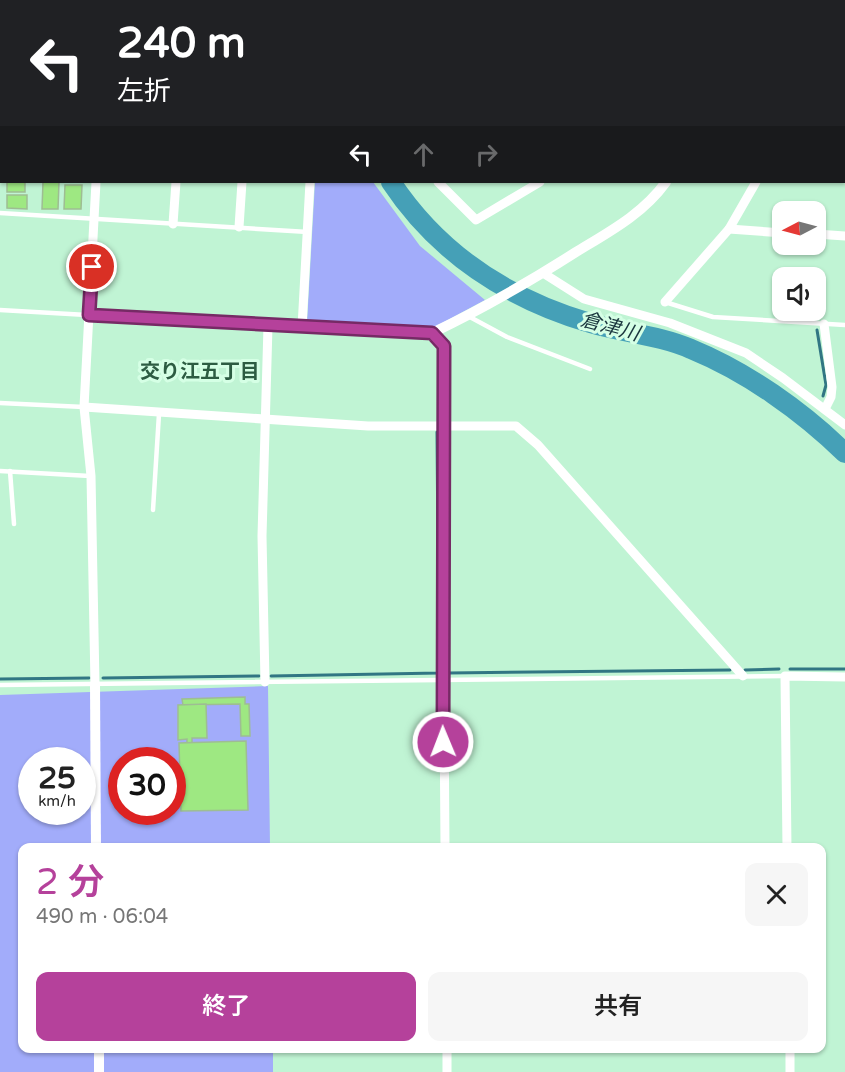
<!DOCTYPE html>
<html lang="ja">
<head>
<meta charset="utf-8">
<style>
	:root { --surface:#fff; --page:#f6f6f6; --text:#222; --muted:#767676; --accent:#b5419b }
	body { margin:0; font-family:"Varela Round","Noto Sans JP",sans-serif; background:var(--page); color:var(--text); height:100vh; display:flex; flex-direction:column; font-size:22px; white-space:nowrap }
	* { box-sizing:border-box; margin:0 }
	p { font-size:20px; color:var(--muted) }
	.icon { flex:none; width:33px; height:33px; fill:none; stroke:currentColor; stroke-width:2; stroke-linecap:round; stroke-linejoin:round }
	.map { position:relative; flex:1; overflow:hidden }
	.panel { position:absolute; left:18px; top:843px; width:808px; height:210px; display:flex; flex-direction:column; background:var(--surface); border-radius:12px; box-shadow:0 2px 4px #0004 }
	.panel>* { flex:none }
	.hud { position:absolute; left:0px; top:0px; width:846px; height:183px; box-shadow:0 2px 4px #0004; background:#202124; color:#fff; overflow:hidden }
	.needle { width:39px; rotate:264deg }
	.controls { position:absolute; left:772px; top:201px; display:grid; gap:12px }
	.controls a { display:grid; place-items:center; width:54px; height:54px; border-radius:12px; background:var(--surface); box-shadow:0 2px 4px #0004; font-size:30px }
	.speed { position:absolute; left:18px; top:747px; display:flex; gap:12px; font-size:30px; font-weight:700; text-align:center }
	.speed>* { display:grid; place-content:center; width:78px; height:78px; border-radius:50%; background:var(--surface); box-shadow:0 2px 4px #0004; line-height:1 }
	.speed small { font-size:15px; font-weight:400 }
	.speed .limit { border:9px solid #d22; background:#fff; color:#111 }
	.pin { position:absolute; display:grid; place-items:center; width:51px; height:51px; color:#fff; margin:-26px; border:3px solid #fff; border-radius:50%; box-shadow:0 2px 6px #0007 }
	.me { position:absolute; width:66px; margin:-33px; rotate:359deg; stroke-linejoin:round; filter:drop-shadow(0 0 4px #0008) }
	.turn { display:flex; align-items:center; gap:21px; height:126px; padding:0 18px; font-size:27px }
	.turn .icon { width:78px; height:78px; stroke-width:2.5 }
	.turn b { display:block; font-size:42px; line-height:51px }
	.lanes { display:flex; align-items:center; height:57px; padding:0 18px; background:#0003; justify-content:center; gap:30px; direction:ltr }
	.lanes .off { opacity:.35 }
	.round { display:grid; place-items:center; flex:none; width:63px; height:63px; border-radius:12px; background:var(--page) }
	.headline { display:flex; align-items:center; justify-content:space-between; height:102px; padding:0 18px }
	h1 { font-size:36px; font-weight:600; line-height:45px; color:var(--accent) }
	.button { display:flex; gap:12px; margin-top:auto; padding:12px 18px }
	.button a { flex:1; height:69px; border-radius:12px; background:var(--accent); color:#fff; font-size:24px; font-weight:600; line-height:69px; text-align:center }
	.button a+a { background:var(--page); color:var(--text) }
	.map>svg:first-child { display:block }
	.green { fill:#a2acfa; fill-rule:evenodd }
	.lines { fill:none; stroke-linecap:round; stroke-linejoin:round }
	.stream { stroke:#317683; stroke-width:3 }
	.river { stroke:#45a0b7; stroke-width:20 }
	.building { fill:#9ee882; stroke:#9ebd93; stroke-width:1.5 }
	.service { stroke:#fff; stroke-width:4.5 }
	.minor { stroke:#fff; stroke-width:9 }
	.tertiary { stroke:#fff; stroke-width:10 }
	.route-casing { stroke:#762a65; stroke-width:15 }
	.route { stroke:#b5419b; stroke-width:10 }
	.labels { text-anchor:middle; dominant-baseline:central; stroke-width:6; stroke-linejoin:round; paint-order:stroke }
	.water-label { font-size:20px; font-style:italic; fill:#19353d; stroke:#d5ffe5 }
	.neighbourhood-label { font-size:20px; font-weight:bold; fill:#2c5c42; stroke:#d5ffe5 }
</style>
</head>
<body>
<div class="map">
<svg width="845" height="1072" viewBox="0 0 845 1072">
	<rect width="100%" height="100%" fill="#c0f4d4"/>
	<g class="green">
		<path d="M 315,182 L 373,182 L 420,246 L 485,300 L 429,330 L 307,323 Z"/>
		<path d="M 268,686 L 270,847 L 22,848 L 22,1048 L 273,1049 L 273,1072 L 0,1072 L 0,695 ZM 32,760 L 82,760 L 82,812 L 32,812 ZM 122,760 L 172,760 L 172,812 L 122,812 Z"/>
	</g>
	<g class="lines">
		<g class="stream">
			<path d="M 817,330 L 826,385 L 823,396"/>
			<path d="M 790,669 L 845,669"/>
			<path d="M 745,670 L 779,669"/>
			<path d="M 449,673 L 730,670"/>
			<path d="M 271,676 L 439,673 L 437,432"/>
			<path d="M 103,678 L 259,676"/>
			<path d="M 0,679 L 89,678"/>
		</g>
		<g class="river">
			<path d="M 348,0 L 349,2"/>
			<path d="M 391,182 C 438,253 508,299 590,323 C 623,333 659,335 691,349 C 747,372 802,411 845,453"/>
		</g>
	</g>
	<g class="building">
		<path d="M 0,0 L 2,0 L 0,32 Z"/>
		<rect x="7" y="182" width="18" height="10"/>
		<path d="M 43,182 L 59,182 L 58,209 L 42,209 Z"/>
		<path d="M 65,185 L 82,185 L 81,209 L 64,209 Z"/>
		<path d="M 7,195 L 27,195 L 27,209 L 7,208 Z"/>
		<path d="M 245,697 L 245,704 L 249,704 L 250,736 L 241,736 L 240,704 L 183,705 L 182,699 Z"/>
		<path d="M 206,704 L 207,738 L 192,738 L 192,743 L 187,743 L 187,739 L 178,740 L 178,705 Z"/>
		<path d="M 246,741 L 248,810 L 181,811 L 179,743 Z"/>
		<path d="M 172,770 L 179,770 L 180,783 L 172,783 Z"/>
	</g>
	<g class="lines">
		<g class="service">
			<path d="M 0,39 L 2,39"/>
			<path d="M 0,175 L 2,148"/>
			<path d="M 0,213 L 308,232"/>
			<path d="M 665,302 L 713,317 L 845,325"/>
			<path d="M 0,310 L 87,315"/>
			<path d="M 468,316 L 507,337 L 590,369"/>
			<path d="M 0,403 L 84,407"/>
			<path d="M 0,471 L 90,476"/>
			<path d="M 10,471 L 14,524"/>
			<path d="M 153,510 L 159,414"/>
			<path d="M 0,685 L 785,676"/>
		</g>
		<g class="minor">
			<path d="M 300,0 L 300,2"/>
			<path d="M 106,2 L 106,0"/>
			<path d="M 471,2 L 471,0"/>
			<path d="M 844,87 L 845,87"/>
			<path d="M 844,162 L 845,162"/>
			<path d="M 438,182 L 476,220 L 540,182"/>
			<path d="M 173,224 L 176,182"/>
			<path d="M 239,227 L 242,182"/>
			<path d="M 729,229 L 783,233"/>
			<path d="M 816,234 L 845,236"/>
			<path d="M 543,273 L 584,299 L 670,323 L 746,353 L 783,378 L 845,425"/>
			<path d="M 665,302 L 729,229 L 756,182"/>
			<path d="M 824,324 L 832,387 L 831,397 L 825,409"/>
			<path d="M 302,327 L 310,182"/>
			<path d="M 84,407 L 368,426 L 516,426 L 538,445 L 743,676"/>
			<path d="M 442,427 L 445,848"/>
			<path d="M 265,682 L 262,536 L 268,326"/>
			<path d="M 95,684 L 91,476 L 84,407 L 96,182"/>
			<path d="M 787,848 L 785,676 L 845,677"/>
			<path d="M 447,1048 L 447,1072"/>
			<path d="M 790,1048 L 790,1072"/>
		</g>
		<g class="tertiary">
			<path d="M 701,2 L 701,0"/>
			<path d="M 89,315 L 432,333 L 444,346 L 442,427"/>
			<path d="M 432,333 C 482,309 529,282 576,252 C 609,232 643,214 666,182"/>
			<path d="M 95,684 L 96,848"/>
			<path d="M 99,1048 L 99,1072"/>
		</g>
	</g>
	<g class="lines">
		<defs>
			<path id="route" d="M 92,267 L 89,315 L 432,333 L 444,346 L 443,742"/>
		</defs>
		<use href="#route" class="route-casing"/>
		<use href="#route" class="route"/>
	</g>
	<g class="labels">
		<g class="water-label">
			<text transform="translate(610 327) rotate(15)">倉津川</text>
		</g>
		<g class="neighbourhood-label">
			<text x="200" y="372">交り江五丁目</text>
		</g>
	</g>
</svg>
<div class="controls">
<a><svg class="needle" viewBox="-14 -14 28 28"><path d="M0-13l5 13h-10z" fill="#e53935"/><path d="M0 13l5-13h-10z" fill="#767676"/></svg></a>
<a><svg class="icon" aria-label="sound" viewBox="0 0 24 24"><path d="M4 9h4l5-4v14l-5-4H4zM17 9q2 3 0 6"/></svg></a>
</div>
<div class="speed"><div>25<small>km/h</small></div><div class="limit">30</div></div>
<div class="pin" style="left:92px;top:267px;background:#d93025"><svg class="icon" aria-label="arrive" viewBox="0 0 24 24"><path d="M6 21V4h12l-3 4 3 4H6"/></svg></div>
<svg class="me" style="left:443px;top:742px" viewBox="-20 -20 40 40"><circle r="17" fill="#b5419b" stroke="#fff" stroke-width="3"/><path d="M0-11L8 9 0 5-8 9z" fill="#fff"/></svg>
<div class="hud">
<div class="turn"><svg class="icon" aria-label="left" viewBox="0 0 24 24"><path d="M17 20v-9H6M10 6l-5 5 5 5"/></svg><div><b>240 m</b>左折</div></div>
<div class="lanes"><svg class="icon" aria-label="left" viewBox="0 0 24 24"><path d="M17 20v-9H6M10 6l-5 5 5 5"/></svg><svg class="icon off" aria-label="ahead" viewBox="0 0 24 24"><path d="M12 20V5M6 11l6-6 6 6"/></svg><svg class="icon off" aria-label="right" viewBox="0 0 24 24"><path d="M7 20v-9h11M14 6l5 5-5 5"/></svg></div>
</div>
<section class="panel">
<div class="headline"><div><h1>2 分</h1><p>490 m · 06:04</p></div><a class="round"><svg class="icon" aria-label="close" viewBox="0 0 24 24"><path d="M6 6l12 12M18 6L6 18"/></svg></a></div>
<div class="button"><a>終了</a><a>共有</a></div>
</section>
</div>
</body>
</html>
